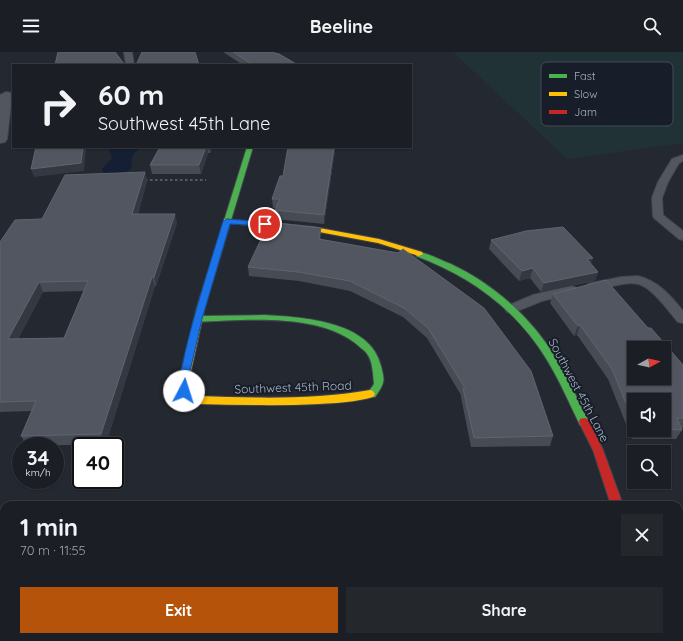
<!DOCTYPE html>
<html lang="en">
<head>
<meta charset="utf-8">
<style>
	:root { --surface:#1b1e24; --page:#24272c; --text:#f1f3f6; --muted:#a0a2a6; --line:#393c41; --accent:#b45309 }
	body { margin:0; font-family:Quicksand,sans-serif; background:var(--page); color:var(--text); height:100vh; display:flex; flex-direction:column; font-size:15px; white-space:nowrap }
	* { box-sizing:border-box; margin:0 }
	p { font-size:13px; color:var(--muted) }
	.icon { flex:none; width:22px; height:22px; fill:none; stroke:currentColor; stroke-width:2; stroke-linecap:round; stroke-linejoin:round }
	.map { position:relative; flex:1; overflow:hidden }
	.sheet { position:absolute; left:0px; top:449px; width:683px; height:140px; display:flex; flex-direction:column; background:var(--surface); border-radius:12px 12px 0 0; box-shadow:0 1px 3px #0004,0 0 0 1px var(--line) }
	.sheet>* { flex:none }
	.hud { position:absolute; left:12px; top:12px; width:400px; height:84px; border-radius:0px; box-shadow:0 1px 3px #0004,0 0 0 1px var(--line); background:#1b1e24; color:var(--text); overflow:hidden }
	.needle { width:26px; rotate:82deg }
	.controls { position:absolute; left:627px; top:289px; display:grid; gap:8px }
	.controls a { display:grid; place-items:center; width:44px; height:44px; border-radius:0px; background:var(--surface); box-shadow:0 1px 3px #0004,0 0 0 1px var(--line); font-size:20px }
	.speed { position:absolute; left:12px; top:385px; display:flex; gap:8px; font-size:20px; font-weight:700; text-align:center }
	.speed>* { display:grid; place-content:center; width:52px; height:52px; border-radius:50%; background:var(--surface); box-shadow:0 1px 3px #0004,0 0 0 1px var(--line); line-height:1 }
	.speed small { font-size:10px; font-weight:400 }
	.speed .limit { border:2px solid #111; border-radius:6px; background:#fff; color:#111 }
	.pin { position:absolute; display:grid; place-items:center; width:34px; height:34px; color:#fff; margin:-17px; border:2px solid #fff; border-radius:50%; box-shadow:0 1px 4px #0007 }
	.me { position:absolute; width:44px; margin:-22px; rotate:5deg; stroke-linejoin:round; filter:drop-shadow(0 0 3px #0008) }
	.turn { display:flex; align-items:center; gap:14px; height:84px; padding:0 20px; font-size:18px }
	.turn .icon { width:52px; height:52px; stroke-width:2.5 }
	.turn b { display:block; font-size:28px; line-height:34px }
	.round { display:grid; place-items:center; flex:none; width:42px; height:42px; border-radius:0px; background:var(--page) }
	.overview { display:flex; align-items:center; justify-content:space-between; height:68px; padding:0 20px }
	h1 { font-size:24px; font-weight:800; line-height:30px }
	.primary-button { display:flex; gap:8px; margin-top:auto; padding:8px 20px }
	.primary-button a { flex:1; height:46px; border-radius:0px; background:var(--accent); color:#fff; font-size:16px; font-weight:800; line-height:46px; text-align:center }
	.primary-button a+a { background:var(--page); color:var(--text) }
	header { display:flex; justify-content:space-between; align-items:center; height:52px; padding:0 20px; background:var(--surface); font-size:18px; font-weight:800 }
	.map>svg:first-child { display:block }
	.green { fill:#213236 }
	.water { fill:#141f33 }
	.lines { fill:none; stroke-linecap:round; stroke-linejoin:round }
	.lane-casing { stroke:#41454d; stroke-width:2 }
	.street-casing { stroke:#41454d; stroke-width:2 }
	.fast-casing { stroke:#41454d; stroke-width:2 }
	.slow-casing { stroke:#41454d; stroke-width:2 }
	.jam-casing { stroke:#41454d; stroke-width:2 }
	.path { stroke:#555a61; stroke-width:2; stroke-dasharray:2.5 2.5; stroke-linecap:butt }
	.lane { fill:#52575f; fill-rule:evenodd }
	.street { fill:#52575f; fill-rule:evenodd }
	.fast { fill:#4caf50; fill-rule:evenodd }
	.slow { fill:#ffc107; fill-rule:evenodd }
	.jam { fill:#c62828; fill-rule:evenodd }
	.wall { fill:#464b54; fill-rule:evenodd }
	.shaded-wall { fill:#343841 }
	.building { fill:#515660; stroke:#5f6570; fill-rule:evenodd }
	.route { fill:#1a73e8; stroke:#114b97 }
	.labels { text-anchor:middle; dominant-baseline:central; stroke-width:4; stroke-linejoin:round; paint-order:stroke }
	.street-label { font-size:12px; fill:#abb3c4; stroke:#171e2a }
	.key { fill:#171e2a; stroke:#434b58; stroke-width:1 }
	.key-label { font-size:11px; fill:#abb3c4 }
</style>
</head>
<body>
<header><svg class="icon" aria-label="menu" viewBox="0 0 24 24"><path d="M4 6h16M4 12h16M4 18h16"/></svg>Beeline<svg class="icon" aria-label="search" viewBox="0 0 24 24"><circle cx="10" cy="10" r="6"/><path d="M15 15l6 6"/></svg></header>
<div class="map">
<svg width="683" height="589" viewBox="0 0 683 589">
	<rect width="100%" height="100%" fill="#242830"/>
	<path class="green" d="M 453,0 L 683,0 L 683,91 L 567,107 Z"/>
	<path class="water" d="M 108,95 L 142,95 C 133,101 130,105 132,116 C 125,123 111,125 103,120 L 102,117 L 112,106 Z"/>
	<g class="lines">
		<defs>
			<g id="lane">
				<path d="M 124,0 L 132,0 L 134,13 L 126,13 Z"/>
				<path d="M 683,103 L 683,109 L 679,111 L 668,130 L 662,146 L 663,163 L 683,179 L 683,188 L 679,187 L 654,166 L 653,164 L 652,146 L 658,130 L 672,107 Z"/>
				<path d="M 638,224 C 658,229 670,243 683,259 L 683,271 L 678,270 C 669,260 652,235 638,232 C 624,229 606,237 592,239 L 588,238 L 586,235 L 588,232 L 592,231 L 621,225 Z"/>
				<path d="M 571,234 L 575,235 L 577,238 L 575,241 L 542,249 L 512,261 L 507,260 L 505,257 L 507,254 L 533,243 Z"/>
			</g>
			<path id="street" d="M 6,40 L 11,41 L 12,44 L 7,87 L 5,90 L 0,91 L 0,43 Z"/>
			<g id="fast">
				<path d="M 247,95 L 253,95 L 205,255 L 201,258 L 198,257 L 197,255 Z"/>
				<path d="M 416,200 C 425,199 442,209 451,212 C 489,230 524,259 548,294 C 564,318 576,344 589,370 L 588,373 L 584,374 L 580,373 C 569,351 560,329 547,308 C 517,258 470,224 416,204 Z"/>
				<path d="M 265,263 C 302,265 371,269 381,314 C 385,329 385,331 375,345 L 367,345 L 365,342 L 367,339 L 369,339 L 374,332 C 373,323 373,313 369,305 C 367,301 364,298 361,296 C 323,260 246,268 198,270 L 194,267 L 198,264 Z"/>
				<rect x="679" y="535" width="4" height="12"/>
				<path d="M 657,585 L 671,585 L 672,589 L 658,589 Z"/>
			</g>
			<g id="slow">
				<path d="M 224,167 L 314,175 L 379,187 L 422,200 L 423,202 L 419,204 L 378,191 L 314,179 L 227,171 L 224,171 Z"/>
				<path d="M 201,252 L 205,255 L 189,328 L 189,339 L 191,342 L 199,344 C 256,346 313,348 370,338 L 373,339 L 375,342 L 373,345 C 356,350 337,351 319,352 C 279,354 239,353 199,352 L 185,348 L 179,339 L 179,328 L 197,255 Z"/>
				<rect x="0" y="532" width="4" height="12"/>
			</g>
			<path id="jam" d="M 584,366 L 588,367 L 603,398 L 623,453 L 611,453 L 593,398 L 579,370 L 580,367 Z"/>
		</defs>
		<use href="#lane" class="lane-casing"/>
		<use href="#street" class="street-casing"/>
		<use href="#fast" class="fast-casing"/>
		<use href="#slow" class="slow-casing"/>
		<use href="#jam" class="jam-casing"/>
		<path class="path" d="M 145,128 L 206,128"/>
		<use href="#lane" class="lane"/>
		<use href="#street" class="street"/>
		<use href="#fast" class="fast"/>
		<use href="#slow" class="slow"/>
		<use href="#jam" class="jam"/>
	</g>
	<g class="wall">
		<path d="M 223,0 L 271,0 L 298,13 L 243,13 Z"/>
		<path d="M 160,95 L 212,95 L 210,101 L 208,101 L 201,122 L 152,122 L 150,113 Z"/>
		<path d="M 335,99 L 324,172 L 275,167 L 275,156 L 273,156 L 272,147 L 283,124 Z"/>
		<path d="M 145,120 L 147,129 L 138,162 L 177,171 L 156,234 L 155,234 L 106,392 L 27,394 L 21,384 L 32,359 L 0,360 L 0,190 L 42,167 ZM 84,239 L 64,286 L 18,287 L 43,240 Z"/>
		<path d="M 321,185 L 321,188 L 398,201 L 553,384 L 550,394 L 471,395 L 461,345 L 461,343 L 427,286 L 403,265 L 350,239 L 299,229 L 249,224 L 248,215 Z"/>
		<path d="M 491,188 L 591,212 L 598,220 L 595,229 L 541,240 L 530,226 L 519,229 L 489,197 Z"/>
		<path d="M 553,242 L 648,276 L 683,313 L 683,376 L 682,376 L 682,378 L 676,387 L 632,387 L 608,327 L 577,283 L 574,284 L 550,251 ZM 634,348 L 664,348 L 664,378 L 634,378 Z"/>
	</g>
	<g class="shaded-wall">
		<path d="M 83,95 L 86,95 L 84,119 L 34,125 L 31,117 Z"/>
		<path d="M 206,95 L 207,95 L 208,101 L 201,122 L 199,113 Z"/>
		<path d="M 209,95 L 212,95 L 210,101 Z"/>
		<path d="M 334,95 L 335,95 L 335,99 L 324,172 L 324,163 Z"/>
		<path d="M 145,120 L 147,129 L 135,171 L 132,162 Z"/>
		<path d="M 175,162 L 177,171 L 156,234 L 154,225 Z"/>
		<path d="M 321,176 L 321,185 L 319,197 L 319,187 Z"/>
		<path d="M 593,206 L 590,215 L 587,207 Z"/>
		<path d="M 533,216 L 530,226 L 519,229 L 522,219 Z"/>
		<path d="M 598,220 L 595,229 L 541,240 L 544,231 Z"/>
		<path d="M 152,225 L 155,234 L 106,392 L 101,382 Z"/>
		<path d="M 39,230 L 43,240 L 13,296 L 8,287 Z"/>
		<path d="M 580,273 L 577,283 L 574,284 L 578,274 Z"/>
	</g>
	<g class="building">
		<path d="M 58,0 L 115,0 L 125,13 L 55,13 Z"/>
		<path d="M 142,0 L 195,0 L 199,13 L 136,13 Z"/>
		<path d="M 233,0 L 271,0 L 279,2 L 298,13 L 253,13 Z"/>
		<path d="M 36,95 L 83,95 L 81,111 L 31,117 Z"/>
		<path d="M 160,95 L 206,95 L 199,113 L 150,113 Z"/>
		<path d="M 288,95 L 334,95 L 324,163 L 275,158 L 280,147 L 272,147 L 280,124 L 283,124 Z"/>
		<path d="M 145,120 L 132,162 L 175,162 L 154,225 L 152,225 L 101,382 L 21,384 L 36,349 L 0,350 L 0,190 L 15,168 L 42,167 L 65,123 ZM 88,229 L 64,286 L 8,287 L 39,230 Z"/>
		<path d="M 269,170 L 321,176 L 319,187 L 398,201 L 403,197 L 484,256 L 531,319 L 553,384 L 474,386 L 463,336 L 465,336 L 428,276 L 404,256 L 350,229 L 298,220 L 248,215 Z"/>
		<path d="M 563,175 L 593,206 L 587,207 L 598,220 L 544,231 L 533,216 L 522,219 L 491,188 L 526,179 Z"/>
		<path d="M 606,228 L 648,276 L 651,276 L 683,313 L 683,366 L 677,366 L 682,378 L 664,377 L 664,348 L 634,348 L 634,371 L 612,317 L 580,273 L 578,274 L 553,242 ZM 634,296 L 664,296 L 664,326 L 634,326 Z"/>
	</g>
	<path class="route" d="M 227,167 L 265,170 L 269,172 L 265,174 L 230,172 L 202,267 L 188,328 L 189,339 L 187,341 L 181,341 C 172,326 216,194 223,169 Z"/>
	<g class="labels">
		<g class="street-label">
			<text transform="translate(293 335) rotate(-2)">Southwest 45th Road</text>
			<text transform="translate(579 338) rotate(62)">Southwest 45th Lane</text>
		</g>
	</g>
	<rect x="541" y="10" width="132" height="64" rx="6" class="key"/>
	<rect x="549" y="22" width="18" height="4" fill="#4caf50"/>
	<rect x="549" y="40" width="18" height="4" fill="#ffc107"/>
	<rect x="549" y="58" width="18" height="4" fill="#c62828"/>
	<g class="key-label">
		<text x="574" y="28">Fast</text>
		<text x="574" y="46">Slow</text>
		<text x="574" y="64">Jam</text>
	</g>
</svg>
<div class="controls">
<a><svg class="needle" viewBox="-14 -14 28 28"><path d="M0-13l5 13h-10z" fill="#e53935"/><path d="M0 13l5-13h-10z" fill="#a0a2a6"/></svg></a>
<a><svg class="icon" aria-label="sound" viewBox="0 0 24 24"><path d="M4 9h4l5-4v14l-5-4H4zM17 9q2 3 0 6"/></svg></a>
<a><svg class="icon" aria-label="search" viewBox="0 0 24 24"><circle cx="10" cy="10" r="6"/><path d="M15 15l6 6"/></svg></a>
</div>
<div class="speed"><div>34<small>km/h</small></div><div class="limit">40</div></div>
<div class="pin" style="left:265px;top:172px;background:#d93025"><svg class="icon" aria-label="arrive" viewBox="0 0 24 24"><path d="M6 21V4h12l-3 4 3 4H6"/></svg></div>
<svg class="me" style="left:184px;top:339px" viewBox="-20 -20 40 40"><circle r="19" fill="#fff"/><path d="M0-13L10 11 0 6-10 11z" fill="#1a73e8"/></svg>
<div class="hud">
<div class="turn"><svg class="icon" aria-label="right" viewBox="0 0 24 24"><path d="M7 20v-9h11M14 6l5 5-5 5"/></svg><div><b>60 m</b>Southwest 45th Lane</div></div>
</div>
<section class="sheet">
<div class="overview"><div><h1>1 min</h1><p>70 m · 11:55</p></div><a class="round"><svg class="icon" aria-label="close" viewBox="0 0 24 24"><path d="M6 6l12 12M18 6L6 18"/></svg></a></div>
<div class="primary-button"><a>Exit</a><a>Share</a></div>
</section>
</div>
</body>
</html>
